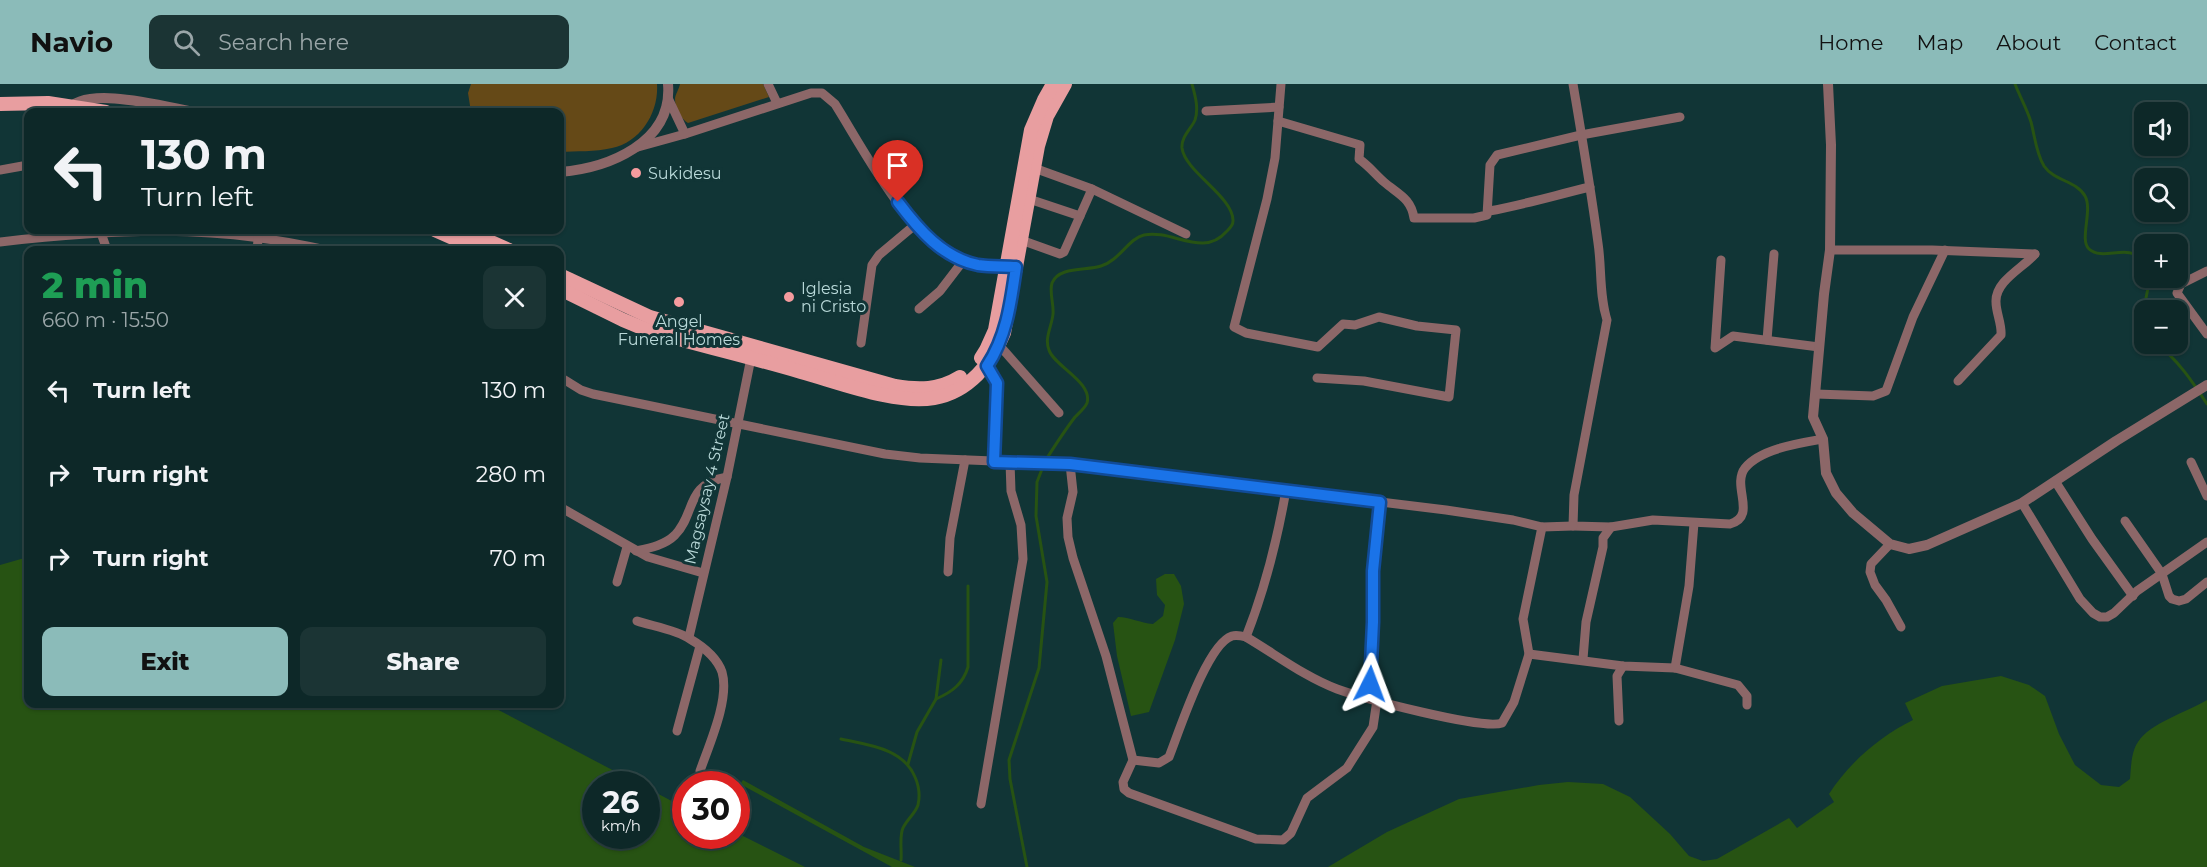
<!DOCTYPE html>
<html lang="en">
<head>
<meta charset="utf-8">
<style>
	:root { --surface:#0d2828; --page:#1b3434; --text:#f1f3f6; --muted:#9aa6a8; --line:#2d4445; --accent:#8bbbb9 }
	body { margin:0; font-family:Montserrat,sans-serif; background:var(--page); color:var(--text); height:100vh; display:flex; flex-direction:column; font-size:22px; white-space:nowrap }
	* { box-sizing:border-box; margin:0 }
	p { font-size:20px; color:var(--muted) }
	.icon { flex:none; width:33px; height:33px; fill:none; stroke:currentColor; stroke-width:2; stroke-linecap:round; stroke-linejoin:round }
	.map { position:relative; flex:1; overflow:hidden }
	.sheet { position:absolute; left:24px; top:162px; width:540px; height:462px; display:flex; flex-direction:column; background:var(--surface); border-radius:12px; box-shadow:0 2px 4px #0004,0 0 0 2px var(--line) }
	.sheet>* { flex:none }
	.hud { position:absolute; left:24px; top:24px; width:540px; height:126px; border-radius:12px; box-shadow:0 2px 4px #0004,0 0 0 2px var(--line); background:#0d2828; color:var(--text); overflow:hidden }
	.controls { position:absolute; left:2134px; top:18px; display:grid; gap:12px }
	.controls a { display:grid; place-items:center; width:54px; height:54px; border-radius:12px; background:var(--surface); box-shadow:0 2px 4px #0004,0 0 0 2px var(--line); font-size:30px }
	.speed { position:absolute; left:582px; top:687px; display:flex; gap:12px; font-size:30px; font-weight:700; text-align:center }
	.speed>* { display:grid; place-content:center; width:78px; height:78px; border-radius:50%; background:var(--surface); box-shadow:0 2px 4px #0004,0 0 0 2px var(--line); line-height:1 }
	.speed small { font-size:15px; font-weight:400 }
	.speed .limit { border:9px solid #d22; background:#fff; color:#111 }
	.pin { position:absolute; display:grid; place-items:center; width:51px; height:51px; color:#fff; margin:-62px -26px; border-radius:50% 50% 50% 0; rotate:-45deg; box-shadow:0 0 6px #0007 }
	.pin .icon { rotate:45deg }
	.me { position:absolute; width:66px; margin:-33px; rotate:3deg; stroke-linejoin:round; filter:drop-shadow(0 0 4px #0008) }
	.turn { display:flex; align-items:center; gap:21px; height:126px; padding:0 18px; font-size:27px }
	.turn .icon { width:78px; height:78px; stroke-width:2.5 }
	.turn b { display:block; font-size:42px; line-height:51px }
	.round { display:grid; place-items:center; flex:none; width:63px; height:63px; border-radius:12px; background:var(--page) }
	.overview { display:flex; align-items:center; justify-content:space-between; height:102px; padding:0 18px }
	h1 { font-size:36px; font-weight:800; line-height:45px; color:#1e9e55 }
	.action { display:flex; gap:12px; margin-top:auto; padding:12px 18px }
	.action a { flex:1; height:69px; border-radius:12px; background:var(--accent); color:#111; font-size:24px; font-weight:800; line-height:69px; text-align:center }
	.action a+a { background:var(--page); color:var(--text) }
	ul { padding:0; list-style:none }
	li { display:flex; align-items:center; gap:18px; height:84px; padding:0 18px }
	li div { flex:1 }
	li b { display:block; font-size:22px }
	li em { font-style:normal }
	header { display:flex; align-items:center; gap:36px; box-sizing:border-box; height:84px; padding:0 30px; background:var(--accent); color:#111 }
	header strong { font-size:28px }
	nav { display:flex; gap:33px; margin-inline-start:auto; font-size:21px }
	.search { width:420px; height:54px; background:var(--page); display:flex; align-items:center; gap:15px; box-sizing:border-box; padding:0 21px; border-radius:12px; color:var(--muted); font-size:22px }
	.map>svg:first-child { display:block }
	.green { fill:#654917 }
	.water { fill:#275313 }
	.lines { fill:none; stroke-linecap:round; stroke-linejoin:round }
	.stream { stroke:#275313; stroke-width:3 }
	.minor { stroke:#8c6768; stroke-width:9 }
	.tertiary { stroke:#8c6768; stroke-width:10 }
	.primary { stroke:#e89ea0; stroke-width:14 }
	.route-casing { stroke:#114b97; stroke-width:15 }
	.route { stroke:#1a73e8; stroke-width:10 }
	.poi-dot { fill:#f59b9e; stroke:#113536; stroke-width:2 }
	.labels { text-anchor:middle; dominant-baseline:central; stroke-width:6; stroke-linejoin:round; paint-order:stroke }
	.poi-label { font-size:16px; fill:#b9d9d9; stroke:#113536; text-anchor:start }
	.street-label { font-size:16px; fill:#b9d9d9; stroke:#113536 }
</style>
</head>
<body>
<header>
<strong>Navio</strong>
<div class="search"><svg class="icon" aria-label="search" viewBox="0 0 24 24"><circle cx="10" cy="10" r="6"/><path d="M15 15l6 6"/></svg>Search here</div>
<nav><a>Home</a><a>Map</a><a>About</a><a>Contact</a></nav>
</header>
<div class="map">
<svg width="2207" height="783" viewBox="0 0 2207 783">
	<rect width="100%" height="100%" fill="#113536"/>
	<g class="green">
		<path d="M 471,0 L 657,0 C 659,28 641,58 612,64 C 595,68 576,67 560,68 L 560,28 L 471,28 L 468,9 Z"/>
		<path d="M 680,0 L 763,0 L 769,13 L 688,39 C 681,35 675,24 675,15 C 675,11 679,5 680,0 Z"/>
	</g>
	<g class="water">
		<path d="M 28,473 L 28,620 L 487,620 L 639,700 L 596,700 L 596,752 L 646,752 L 647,704 L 685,724 L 686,752 L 736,752 L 737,749 L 805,783 L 0,783 L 0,481 Z"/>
		<path d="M 1165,490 L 1174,490 L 1181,502 L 1184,520 L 1175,556 L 1149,628 L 1131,632 L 1117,572 L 1113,539 L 1118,533 C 1130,533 1140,539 1153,540 L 1163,532 L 1165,521 L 1157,511 L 1156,495 Z"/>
		<path d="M 2001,592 L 2029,601 L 2045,612 L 2059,650 L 2075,681 L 2101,701 L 2119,703 L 2130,695 C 2131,684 2131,668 2138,658 C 2150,639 2187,628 2207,616 L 2207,783 L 1328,783 L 1387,748 L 1459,715 L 1539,701 L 1568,698 L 1603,700 L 1630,713 L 1670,750 L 1689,772 L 1703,777 L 1717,775 L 1789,734 L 1797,744 L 1834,718 L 1829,710 C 1849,679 1880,652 1913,636 L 1905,619 L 1942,602 Z"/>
		<path d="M 743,696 L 864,763 L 915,783 L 892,783 L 740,700 Z"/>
	</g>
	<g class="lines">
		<g class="stream">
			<path d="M 2015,0 C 2020,13 2027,25 2031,38 C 2035,53 2036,69 2044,82 C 2054,97 2077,97 2085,112 C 2093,126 2079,156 2089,165 C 2104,178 2127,158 2145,177"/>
			<path d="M 2145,248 L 2143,229 L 2150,194"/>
			<path d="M 2157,260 C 2178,276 2192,297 2207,320"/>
			<path d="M 1047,374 C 1056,360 1065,346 1075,333 C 1079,329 1085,324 1087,319 C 1093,298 1054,282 1049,266 C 1044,254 1052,242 1053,230 C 1054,220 1049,208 1052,199 C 1059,182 1087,187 1101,182 C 1119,177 1129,154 1144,151 C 1172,145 1203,174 1226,148 C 1229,145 1233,142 1233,137 C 1234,113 1185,88 1182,64 C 1181,53 1191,45 1195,36 C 1199,24 1195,11 1192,0"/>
			<path d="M 936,615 C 952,608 963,600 968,583 L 968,502"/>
			<path d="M 841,655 C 868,661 903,664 915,693 C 919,702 920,712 918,721 C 915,730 907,735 903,744 C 899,752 902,767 901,776"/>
			<path d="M 908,680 L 917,648 L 936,615 L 941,576"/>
			<path d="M 1027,783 L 1010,695 L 1009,676 L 1039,584 L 1047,498 L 1036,432 L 1037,398 L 1042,385"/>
		</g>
		<g class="minor">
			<path d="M 768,0 L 777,19"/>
			<path d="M 1281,0 L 1275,74 L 1267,115 L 1234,243 L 1246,249 L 1318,263 L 1343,240 L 1355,241 L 1379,233 L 1417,242 L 1456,246 L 1449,313 L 1364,297 L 1317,294"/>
			<path d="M 1573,0 C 1582,53 1591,106 1598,159 C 1602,185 1599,211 1607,236 L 1574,411 L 1573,442 L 1611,443 L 1653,436 L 1730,440 C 1758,432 1731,402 1745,384 C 1760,365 1800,359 1823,355"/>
			<path d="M 668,14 L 685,50"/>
			<path d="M 1206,27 L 1279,23"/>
			<path d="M 1278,37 L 1360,61 L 1359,75 C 1369,82 1375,90 1384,98 C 1398,110 1411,114 1414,134 L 1474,134 L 1487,131 L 1490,81 L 1497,71 L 1581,51 L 1680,33"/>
			<path d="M 638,63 L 685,50 L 811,9 L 822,9 L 835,20 C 864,66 909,155 961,176 C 977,182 994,182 1011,182"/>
			<path d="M 1034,84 L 1092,105 L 1186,150"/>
			<path d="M 0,86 L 28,81"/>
			<path d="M 1026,114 L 1080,132"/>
			<path d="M 1489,127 C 1523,121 1556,111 1590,103"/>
			<path d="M 100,146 L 107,166"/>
			<path d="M 1021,156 L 1060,170 L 1064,168 L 1092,105"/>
			<path d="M 0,158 C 113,145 215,140 326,166"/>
			<path d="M 257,166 L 259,146"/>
			<path d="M 1830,166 L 1932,166 L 2035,170"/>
			<path d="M 1721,176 L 1715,264 L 1733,252 L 1819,263"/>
			<path d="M 2207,187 L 2181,200 L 2177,209 L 2207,250"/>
			<path d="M 919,225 L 940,207 L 963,177"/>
			<path d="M 1767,256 L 1774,170"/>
			<path d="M 861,259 L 872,181 L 879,171 L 916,140"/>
			<path d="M 999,261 L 1059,329"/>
			<path d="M 987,281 L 997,299 L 994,378"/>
			<path d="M 560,293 L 581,306 L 593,310 L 885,370 L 920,374 L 1070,380 L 1446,426 L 1513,436 L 1542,443 L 1573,442"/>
			<path d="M 1958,297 L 2001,251 C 2002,240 1996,229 1996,218 C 1995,197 2023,184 2035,170"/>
			<path d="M 1816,310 L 1873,312 L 1886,307 L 1913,233 L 1945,166"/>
			<path d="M 2191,378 L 2207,412"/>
			<path d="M 1070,380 L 1073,408 L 1067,434 L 1068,453 L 1073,474 L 1106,572 L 1133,676 L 1123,698 L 1124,705 L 1129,709 L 1256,755 L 1283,756 L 1291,749 L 1307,714 L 1347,684 L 1373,643 L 1377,616 L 1370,600 L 1373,487 L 1380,418"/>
			<path d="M 2055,397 L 2092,455 L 2133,512"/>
			<path d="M 2022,419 L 2080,515 L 2093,529 L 2100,533 L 2107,533 L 2114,529 L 2137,507 L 2207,458"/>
			<path d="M 560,423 L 648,473 L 703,489"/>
			<path d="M 2125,437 L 2162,490 L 2169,512 L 2172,515 L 2179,517 L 2186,515 L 2207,498"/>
			<path d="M 1890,460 L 1871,480 L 1870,488 L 1875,501 L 1886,516 L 1901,543"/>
			<path d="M 636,467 C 650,464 665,461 675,451 C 697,428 684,401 727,393"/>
			<path d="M 948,488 L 950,454 L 965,376"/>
			<path d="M 617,498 L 627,463"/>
			<path d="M 637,537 C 652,542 677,546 690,555 C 702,562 717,574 722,588 C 730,615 709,661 700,687"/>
			<path d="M 689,553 L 727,393 L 752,269"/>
			<path d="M 1246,553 C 1265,505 1277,457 1286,406"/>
			<path d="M 1529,570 L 1623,582 L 1675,584 L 1738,601 L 1747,612 L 1747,621"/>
			<path d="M 1583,575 L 1586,538 L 1603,463 L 1603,454 L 1611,443"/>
			<path d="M 1675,584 L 1689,502 L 1694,439"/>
			<path d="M 1619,637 L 1617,592 L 1623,582"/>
			<path d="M 677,647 L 700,562"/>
			<path d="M 1133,676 L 1159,679 L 1169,673 C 1179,648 1207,560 1232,552 C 1236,551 1242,552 1246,553 C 1275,570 1305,593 1337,605 C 1362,614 1482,646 1502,639 L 1514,618 L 1529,570 L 1523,535 L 1542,443"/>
			<path d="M 981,720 L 1023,475 L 1021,441 L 1011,407 L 1010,378"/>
		</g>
		<g class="tertiary">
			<path d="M 1828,0 L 1831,61 L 1830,166 L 1824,210 L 1813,333 L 1823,355 L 1826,389 L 1836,409 L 1853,429 L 1890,460 L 1909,465 L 1927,461 L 2022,419 L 2116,357 L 2207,301"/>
			<path d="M 69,26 C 83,0 170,24 195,28"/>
			<path d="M 560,88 C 608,84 673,59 668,0"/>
		</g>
		<g class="primary">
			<path d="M 0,20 L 48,19 L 106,28"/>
			<path d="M 435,146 L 480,166"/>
			<path d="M 464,146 L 509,166"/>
			<path d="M 560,191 L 650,233 L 895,302 C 919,306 939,306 960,293"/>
			<path d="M 560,205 L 623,236 L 647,246 C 698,261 750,273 801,288 C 838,298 897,321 934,314 C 969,308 992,279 1004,249 L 1038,62 L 1047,32 L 1065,0"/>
			<path d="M 981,274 L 986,266 L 995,246 L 1031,46 L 1044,16 L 1053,0"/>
		</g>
	</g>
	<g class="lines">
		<defs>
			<path id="route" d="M 898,118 C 919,146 943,174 978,181 C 991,183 1004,182 1016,183 C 1011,217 1007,252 987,282 L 997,299 L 994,378 L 1070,380 L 1380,418 L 1373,487 L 1373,538 L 1370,600"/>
		</defs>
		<use href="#route" class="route-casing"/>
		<use href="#route" class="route"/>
	</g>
	<g class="poi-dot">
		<circle cx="636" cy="89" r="6"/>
		<circle cx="789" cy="213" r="6"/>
		<circle cx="679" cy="218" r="6"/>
	</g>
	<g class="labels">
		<g class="poi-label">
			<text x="648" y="89">Sukidesu</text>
			<text x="801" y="204">Iglesia<tspan x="801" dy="18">ni Cristo</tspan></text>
			<text x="679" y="237" text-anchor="middle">Angel<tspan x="679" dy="18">Funeral Homes</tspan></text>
		</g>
		<g class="street-label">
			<text transform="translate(707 405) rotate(-77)">Magsaysay 4 Street</text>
		</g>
	</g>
</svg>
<div class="controls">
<a><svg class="icon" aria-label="sound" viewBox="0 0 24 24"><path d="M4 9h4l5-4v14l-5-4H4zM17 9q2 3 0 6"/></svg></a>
<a><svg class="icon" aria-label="search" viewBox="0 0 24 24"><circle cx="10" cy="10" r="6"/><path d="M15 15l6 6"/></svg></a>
<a>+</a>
<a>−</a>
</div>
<div class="speed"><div>26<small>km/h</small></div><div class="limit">30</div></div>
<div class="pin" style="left:898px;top:118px;background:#d93025"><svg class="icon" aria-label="arrive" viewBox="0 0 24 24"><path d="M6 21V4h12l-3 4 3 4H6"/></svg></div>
<svg class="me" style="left:1370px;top:600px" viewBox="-20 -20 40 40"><path d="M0-17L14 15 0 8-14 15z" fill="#1a73e8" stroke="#fff" stroke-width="4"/></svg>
<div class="hud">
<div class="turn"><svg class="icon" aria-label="left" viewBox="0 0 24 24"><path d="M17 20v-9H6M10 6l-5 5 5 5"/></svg><div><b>130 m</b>Turn left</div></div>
</div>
<section class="sheet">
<div class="overview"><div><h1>2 min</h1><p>660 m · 15:50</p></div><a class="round"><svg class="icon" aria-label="close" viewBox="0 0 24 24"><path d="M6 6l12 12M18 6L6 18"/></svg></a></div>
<ul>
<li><svg class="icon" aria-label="left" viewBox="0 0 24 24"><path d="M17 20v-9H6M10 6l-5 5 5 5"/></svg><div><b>Turn left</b></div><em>130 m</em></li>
<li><svg class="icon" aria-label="right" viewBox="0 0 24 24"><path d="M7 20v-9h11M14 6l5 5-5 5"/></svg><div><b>Turn right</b></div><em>280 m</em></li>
<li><svg class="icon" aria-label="right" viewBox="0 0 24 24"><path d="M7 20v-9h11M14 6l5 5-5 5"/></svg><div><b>Turn right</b></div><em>70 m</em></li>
</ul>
<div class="action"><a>Exit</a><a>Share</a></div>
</section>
</div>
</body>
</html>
